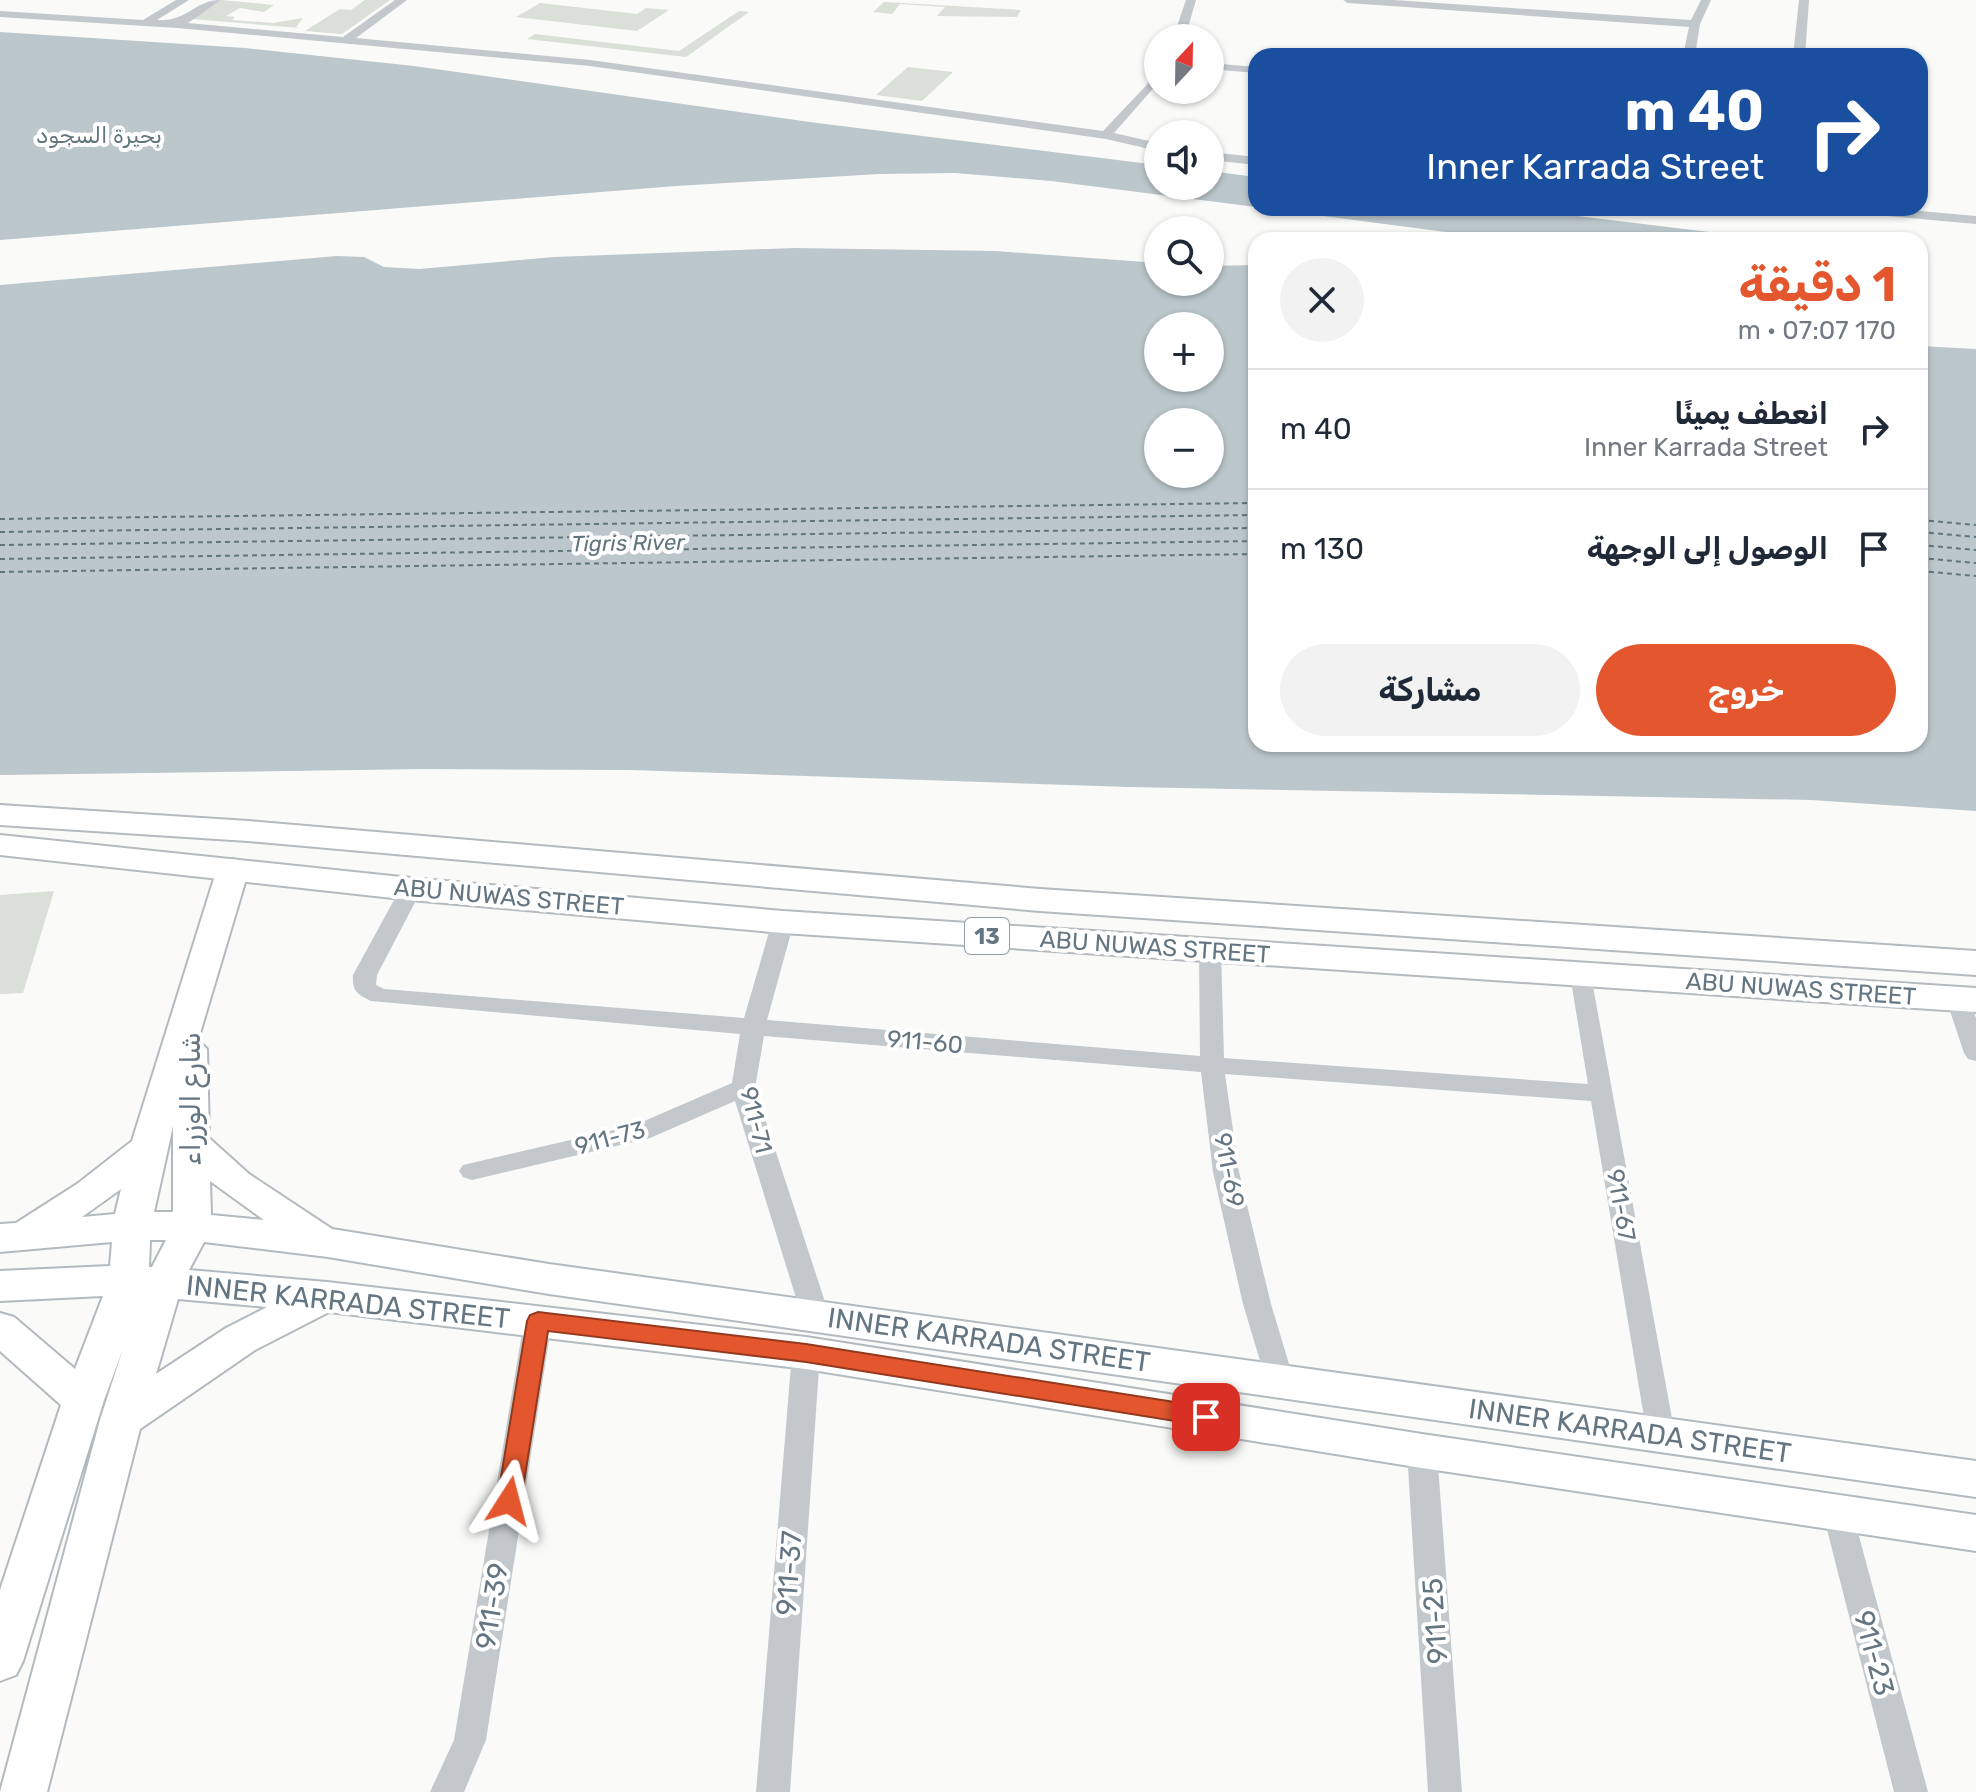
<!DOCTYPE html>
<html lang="ar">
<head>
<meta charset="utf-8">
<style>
	:root { --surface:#fff; --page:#f2f2f3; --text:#1f2937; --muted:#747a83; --line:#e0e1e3; --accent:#e4572e }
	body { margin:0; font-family:Rubik,"Noto Naskh Arabic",sans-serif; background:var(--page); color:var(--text); direction:rtl; height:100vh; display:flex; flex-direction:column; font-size:30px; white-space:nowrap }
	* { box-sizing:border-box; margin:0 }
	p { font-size:26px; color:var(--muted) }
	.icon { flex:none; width:44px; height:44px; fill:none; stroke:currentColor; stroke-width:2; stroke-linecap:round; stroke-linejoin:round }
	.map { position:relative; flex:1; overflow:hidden; direction:ltr }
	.panel { position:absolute; left:1248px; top:232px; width:680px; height:520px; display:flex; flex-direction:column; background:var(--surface); border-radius:24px; box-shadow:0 2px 6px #0004; direction:rtl }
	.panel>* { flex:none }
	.hud { position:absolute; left:1248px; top:48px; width:680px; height:168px; border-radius:24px; box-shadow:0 2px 6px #0004; direction:rtl; background:#1a4fa0; color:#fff; overflow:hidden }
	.needle { width:52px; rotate:22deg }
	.fabs { position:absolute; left:1144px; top:24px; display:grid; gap:16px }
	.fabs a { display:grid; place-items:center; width:80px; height:80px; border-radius:50%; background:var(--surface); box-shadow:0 2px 6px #0004; font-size:40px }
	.pin { position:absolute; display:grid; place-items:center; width:68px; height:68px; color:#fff; margin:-34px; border-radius:16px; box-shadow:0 4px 12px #0006 }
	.me { position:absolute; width:88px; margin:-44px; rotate:9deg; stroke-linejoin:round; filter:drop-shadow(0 0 6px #0008) }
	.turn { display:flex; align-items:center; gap:28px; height:168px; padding:0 32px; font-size:36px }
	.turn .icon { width:104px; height:104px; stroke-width:2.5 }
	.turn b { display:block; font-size:56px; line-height:68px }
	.round { display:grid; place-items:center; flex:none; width:84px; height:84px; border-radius:42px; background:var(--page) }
	.headline { display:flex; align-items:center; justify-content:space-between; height:136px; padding:0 32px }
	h1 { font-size:48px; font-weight:700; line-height:60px; color:var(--accent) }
	.primary-button { display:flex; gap:16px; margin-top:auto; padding:16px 32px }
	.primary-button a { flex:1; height:92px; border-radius:48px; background:var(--accent); color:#fff; font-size:32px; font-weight:700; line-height:92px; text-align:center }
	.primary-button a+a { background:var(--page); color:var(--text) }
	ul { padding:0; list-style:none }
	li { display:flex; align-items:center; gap:24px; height:120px; padding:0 32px; border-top:2px solid var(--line) }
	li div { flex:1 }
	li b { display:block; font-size:30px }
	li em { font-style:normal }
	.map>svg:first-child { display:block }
	.green { fill:#dadfd7 }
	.water { fill:#bbc7cb; fill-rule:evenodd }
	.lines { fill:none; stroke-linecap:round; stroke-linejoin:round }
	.ferry { stroke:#60757c; stroke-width:2; stroke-dasharray:5 4; stroke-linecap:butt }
	.secondary-casing { stroke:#b3babf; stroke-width:4 }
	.primary-casing { stroke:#b5babe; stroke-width:4 }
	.street { fill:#c3c8cc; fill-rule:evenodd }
	.secondary { fill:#fff; fill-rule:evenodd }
	.primary { fill:#fff; fill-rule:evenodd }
	.route { fill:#e4572e; stroke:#94391e; stroke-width:2 }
	.labels { text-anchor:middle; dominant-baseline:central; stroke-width:8; stroke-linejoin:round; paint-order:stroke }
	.far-water-label { font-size:22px; font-style:italic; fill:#60757c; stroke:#fff }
	.shield { fill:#fff; stroke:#939fa8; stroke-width:2 }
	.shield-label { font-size:22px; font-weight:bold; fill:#657683 }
	.street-label { font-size:24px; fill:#657683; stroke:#fff }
	.near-street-label { font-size:28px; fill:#657683; stroke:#fff }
</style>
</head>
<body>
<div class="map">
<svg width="1976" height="1792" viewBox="0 0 1976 1792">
	<rect width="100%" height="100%" fill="#fafaf8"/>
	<g class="green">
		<path d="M 221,0 L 274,5 L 264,12 L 240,8 L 226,16 L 235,17 L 232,20 L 273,23 L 303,18 L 296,27 L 300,28 L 192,19 Z"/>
		<path d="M 365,0 L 390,0 L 342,34 L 305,31 L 340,9 L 351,10 Z"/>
		<path d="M 884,2 L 1021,10 L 1017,17 L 937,16 L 945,7 L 900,4 L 892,14 L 873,12 Z"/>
		<path d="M 540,3 L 637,14 L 646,8 L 669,10 L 637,31 L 516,17 Z"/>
		<path d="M 739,11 L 749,12 L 686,57 L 527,39 L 535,34 L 679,51 Z"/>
		<path d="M 908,67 L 953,72 L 922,101 L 876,95 Z"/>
		<path d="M 54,891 L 23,993 L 0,994 L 0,895 Z"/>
	</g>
	<g class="water">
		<path d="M 0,32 L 245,48 L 414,66 L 817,123 L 1158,165 L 1158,186 L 1210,186 L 1210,171 L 1256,177 L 1256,207 L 1051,181 L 955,173 L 879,174 L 676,186 L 0,240 Z"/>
		<path d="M 1262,208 L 1512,208 L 1775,240 L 1507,240 Z"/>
		<path d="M 793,248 L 996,251 L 1158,263 L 1158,282 L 1210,282 L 1210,266 L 1256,265 L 1256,744 L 1920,744 L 1920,346 L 1976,349 L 1976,811 L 1811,800 L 1129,787 L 631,770 L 424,769 L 0,775 L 0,285 L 337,256 L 364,257 L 384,267 L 419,269 L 554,257 ZM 1158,326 L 1210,326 L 1210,378 L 1158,378 ZM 1158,422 L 1210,422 L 1210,474 L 1158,474 Z"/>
	</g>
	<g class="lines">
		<g class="ferry">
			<path d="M 0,519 L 1256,503"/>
			<path d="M 1920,520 L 1976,525"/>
			<path d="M 0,532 L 1256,515"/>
			<path d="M 1920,532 L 1976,537"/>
			<path d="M 0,545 L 1256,528"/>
			<path d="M 1920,545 L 1976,550"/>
			<path d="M 1920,558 L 1976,563"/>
			<path d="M 0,559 L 1256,541"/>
			<path d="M 1920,571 L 1976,576"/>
			<path d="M 0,572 L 1256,554"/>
		</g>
		<defs>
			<path id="secondary" d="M 233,859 L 244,862 L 249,869 L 198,1040 L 207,1049 L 209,1138 L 249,1174 L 332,1229 L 549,1264 L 1976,1461 L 1976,1497 L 549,1294 L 328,1257 L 204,1242 L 189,1270 L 327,1282 L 806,1337 L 1422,1434 L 1976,1515 L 1976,1551 L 1422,1468 L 806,1369 L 329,1312 L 255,1350 L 140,1429 L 47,1792 L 0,1792 L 100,1420 L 123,1349 L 104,1400 L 23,1661 L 16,1675 L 0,1681 L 0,1590 L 61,1405 L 0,1351 L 0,1313 L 14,1317 L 75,1369 L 103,1296 L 0,1301 L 0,1271 L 110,1266 L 112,1242 L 0,1252 L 0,1224 L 16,1223 L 77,1184 L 132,1141 L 217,869 L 222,862 ZM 173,1126 L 173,1212 L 154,1212 ZM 210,1181 L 264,1220 L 211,1215 ZM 121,1189 L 115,1214 L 82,1217 ZM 150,1240 L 166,1240 L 152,1267 L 149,1267 ZM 178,1299 L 267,1307 L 226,1328 L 156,1374 Z"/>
			<g id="primary">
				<path d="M 0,805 L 248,821 L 1040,889 L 1976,951 L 1976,975 L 1040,911 L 248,841 L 0,825 Z"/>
				<path d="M 0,835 L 411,878 L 783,911 L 1976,988 L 1976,1012 L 783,933 L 411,900 L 0,855 Z"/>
			</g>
		</defs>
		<use href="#secondary" class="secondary-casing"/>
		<use href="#primary" class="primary-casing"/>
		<g class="street">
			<path d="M 176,0 L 189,0 L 157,20 C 188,22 194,0 221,0 L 188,23 L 343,37 L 395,0 L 407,0 L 356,38 L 590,60 L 1103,131 L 1158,73 L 1158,83 L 1114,133 L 1158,143 L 1158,151 L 1106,139 L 590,66 L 177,28 L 0,17 L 0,11 L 143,20 Z"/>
			<path d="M 1186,0 L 1196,0 L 1185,38 L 1173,38 Z"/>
			<path d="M 1343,0 L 1394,0 L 1691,20 L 1701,0 L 1711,0 L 1700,24 L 1695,56 L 1683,56 L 1689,27 L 1348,3 Z"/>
			<path d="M 1799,0 L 1809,0 L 1805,56 L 1793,56 Z"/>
			<path d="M 1210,63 L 1256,67 L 1256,73 L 1210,69 Z"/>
			<path d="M 1210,152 L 1256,157 L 1256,165 L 1210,160 Z"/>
			<path d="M 1835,208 L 1887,208 L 1976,216 L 1976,224 L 1842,212 Z"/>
			<path d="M 411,882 L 422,889 L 377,975 L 376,985 L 384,989 L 744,1018 L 772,922 L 775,917 L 791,917 L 794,922 L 767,1020 L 1200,1056 L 1199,951 L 1202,946 L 1218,946 L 1221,951 L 1224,1058 L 1588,1084 L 1570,975 L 1574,970 L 1590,970 L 1675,1435 L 1671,1443 L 1661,1447 L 1651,1443 L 1647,1435 L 1591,1101 L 1225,1074 L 1239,1172 L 1271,1304 L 1295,1384 L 1291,1392 L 1281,1395 L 1271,1392 L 1267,1384 L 1243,1304 L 1213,1172 L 1201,1072 L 764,1036 L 755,1088 L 829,1314 L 825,1321 L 815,1324 L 805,1321 L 801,1314 L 735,1101 L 650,1138 L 472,1180 L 463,1177 L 459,1171 L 463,1165 L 635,1125 L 732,1083 L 740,1034 L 371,1001 C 357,994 352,991 353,975 L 400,889 Z"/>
			<path d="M 1958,991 L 1966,994 L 1976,1018 L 1976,1061 L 1968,1059 L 1964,1053 L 1946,999 L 1950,994 Z"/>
			<path d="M 538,1310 L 548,1314 L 552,1321 L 486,1740 L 464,1792 L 430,1792 L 454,1740 L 524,1321 L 528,1314 Z"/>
			<path d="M 806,1342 L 816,1345 L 820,1353 L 790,1792 L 756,1792 L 792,1353 L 796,1345 Z"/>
			<path d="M 1422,1439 L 1432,1443 L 1437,1451 L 1462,1792 L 1428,1792 L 1407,1451 L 1412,1443 Z"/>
			<path d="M 1838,1502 L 1849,1505 L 1853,1514 L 1928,1792 L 1894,1792 L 1823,1514 L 1827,1505 Z"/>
		</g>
		<use href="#secondary" class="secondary"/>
		<use href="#primary" class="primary"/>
	</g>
	<path class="route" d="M 538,1312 L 806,1344 L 1206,1407 L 1215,1410 L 1218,1417 L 1215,1423 L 1206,1426 L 806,1362 L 548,1331 L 521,1501 L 518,1508 L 509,1511 L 500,1508 L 497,1501 L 527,1321 L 530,1315 Z"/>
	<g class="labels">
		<g class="far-water-label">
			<text x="99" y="135">بحيرة السجود</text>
			<text transform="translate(628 543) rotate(-1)">Tigris River</text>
		</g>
		<rect class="shield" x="965" y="918" width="44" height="36" rx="6"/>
		<g class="shield-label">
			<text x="987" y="936">13</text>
		</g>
		<g class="street-label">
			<text transform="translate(509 897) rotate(5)">ABU NUWAS STREET</text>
			<text transform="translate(1155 947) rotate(4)">ABU NUWAS STREET</text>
			<text transform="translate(1801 989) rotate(4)">ABU NUWAS STREET</text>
			<text transform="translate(925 1042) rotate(5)">911-60</text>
			<text transform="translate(756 1120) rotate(76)">911-71</text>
			<text transform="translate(610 1138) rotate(-15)">911-73</text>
			<text transform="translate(1229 1170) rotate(79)">911-69</text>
			<text transform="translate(1621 1205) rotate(80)">911-67</text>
		</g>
		<g class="near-street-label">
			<text transform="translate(190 1099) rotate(-90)">شارع الوزراء</text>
			<text transform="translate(348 1302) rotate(6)">INNER KARRADA STREET</text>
			<text transform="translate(989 1340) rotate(8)">INNER KARRADA STREET</text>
			<text transform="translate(1630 1431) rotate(8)">INNER KARRADA STREET</text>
			<text transform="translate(789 1573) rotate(-86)">911-37</text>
			<text transform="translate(492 1606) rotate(-81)">911-39</text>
			<text transform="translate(1435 1621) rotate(-94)">911-25</text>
			<text transform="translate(1874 1653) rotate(75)">911-23</text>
		</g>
	</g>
</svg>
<div class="fabs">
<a><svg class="needle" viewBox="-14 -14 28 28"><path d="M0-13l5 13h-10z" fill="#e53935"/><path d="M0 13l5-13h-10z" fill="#747a83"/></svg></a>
<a><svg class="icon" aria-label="sound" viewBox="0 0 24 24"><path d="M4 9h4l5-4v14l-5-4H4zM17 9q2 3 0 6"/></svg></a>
<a><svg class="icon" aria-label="search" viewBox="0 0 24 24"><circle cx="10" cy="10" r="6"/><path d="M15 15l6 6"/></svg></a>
<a>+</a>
<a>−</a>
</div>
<div class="pin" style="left:1206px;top:1417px;background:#d93025"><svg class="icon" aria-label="arrive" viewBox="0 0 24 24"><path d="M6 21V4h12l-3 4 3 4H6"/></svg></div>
<svg class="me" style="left:509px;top:1501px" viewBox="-20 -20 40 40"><path d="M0-17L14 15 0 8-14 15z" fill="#e4572e" stroke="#fff" stroke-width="4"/></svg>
<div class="hud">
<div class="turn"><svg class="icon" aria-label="right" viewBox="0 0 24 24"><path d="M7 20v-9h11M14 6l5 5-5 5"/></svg><div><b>40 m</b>Inner Karrada Street</div></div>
</div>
<section class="panel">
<div class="headline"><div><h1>1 دقيقة</h1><p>170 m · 07:07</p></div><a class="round"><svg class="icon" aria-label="close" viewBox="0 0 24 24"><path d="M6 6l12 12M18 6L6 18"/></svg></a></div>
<ul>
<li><svg class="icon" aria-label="right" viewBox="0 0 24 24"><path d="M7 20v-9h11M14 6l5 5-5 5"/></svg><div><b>انعطف يمينًا</b><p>Inner Karrada Street</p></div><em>40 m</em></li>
<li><svg class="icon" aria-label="arrive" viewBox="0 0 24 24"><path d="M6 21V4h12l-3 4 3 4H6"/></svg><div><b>الوصول إلى الوجهة</b></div><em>130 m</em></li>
</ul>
<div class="primary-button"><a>خروج</a><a>مشاركة</a></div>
</section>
</div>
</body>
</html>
